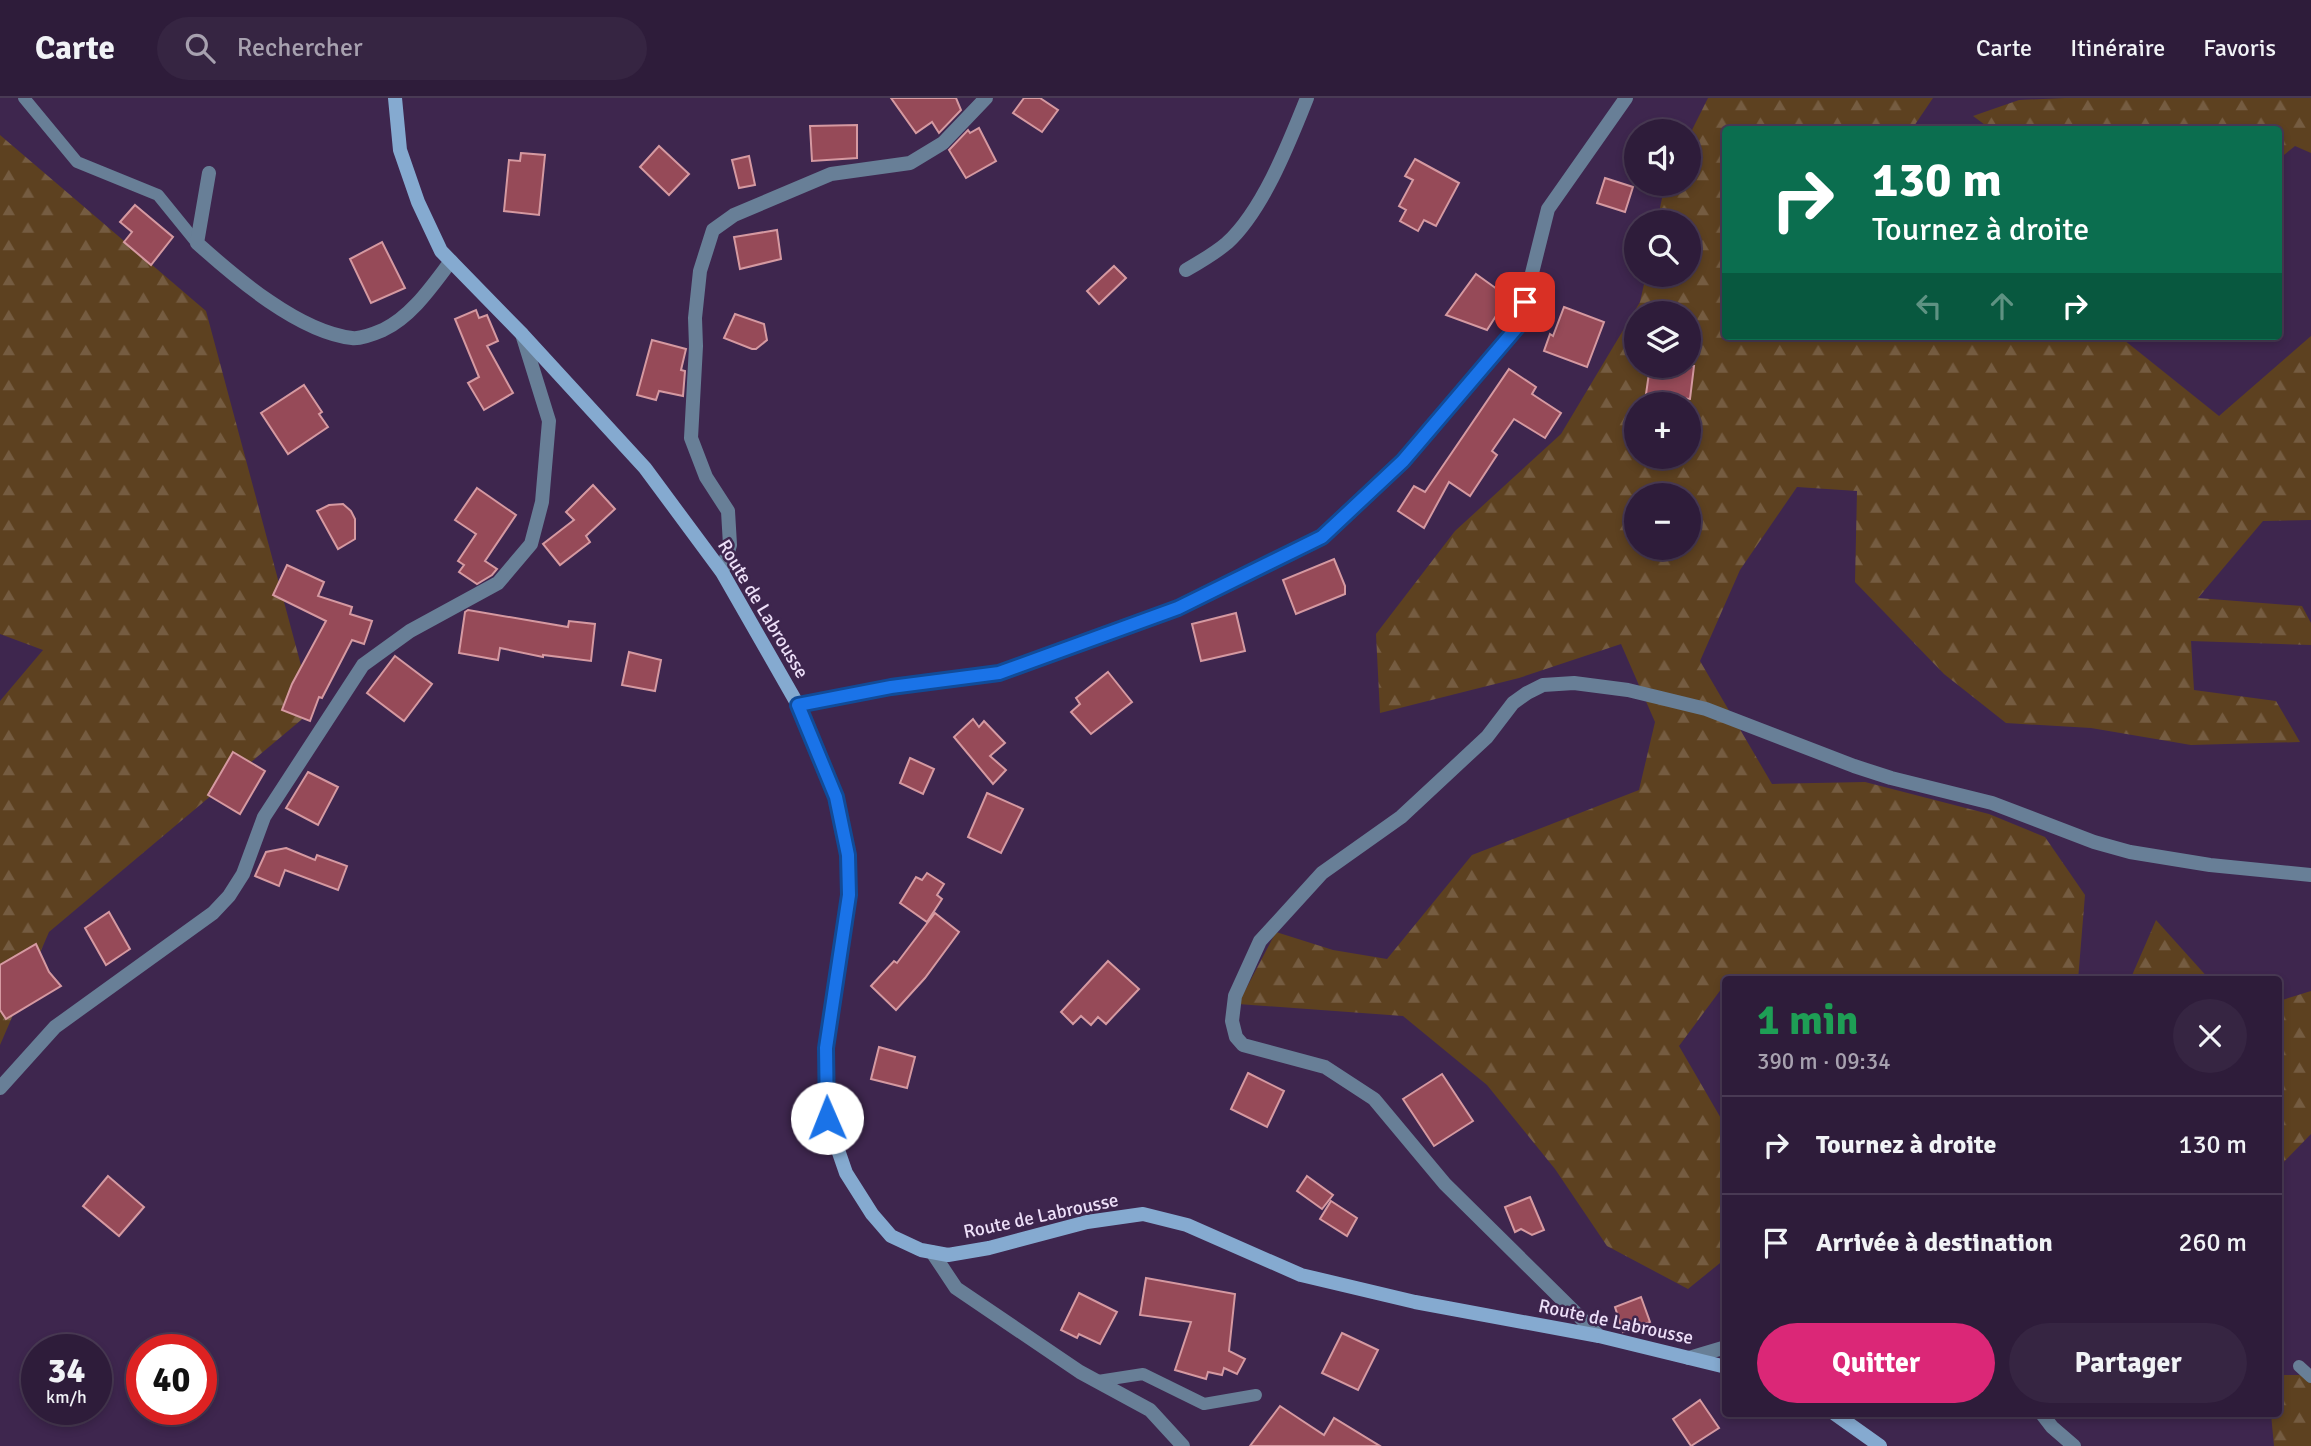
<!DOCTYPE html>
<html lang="fr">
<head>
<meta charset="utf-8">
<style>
	:root { --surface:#2e1c3a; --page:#362542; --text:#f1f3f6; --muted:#a7a1af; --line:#493a54; --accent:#db2777 }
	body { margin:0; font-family:Signika,sans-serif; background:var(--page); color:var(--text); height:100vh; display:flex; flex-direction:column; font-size:26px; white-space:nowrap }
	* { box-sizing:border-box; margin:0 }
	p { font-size:23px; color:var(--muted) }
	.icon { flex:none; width:38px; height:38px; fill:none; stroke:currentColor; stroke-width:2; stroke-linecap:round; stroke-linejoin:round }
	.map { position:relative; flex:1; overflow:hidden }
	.panel { position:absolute; left:1722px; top:878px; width:560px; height:441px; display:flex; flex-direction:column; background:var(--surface); border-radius:7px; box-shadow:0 4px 10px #0003,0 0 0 2px var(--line) }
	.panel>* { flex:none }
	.banner { position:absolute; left:1722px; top:28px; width:560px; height:214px; border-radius:7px; box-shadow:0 4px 10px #0003,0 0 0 2px var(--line); background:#0b6e4f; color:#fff; overflow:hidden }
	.buttons { position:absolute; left:1624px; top:21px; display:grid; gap:14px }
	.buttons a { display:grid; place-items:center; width:77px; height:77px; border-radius:50%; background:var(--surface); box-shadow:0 4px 10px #0003,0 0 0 2px var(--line); font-size:35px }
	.speed { position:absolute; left:21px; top:1236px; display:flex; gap:14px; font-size:35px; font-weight:700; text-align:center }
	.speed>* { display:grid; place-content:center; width:91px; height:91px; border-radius:50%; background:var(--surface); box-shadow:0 4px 10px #0003,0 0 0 2px var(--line); line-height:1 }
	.speed small { font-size:18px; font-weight:400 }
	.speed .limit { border:10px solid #d22; background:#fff; color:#111 }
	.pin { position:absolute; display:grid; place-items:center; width:60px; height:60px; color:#fff; margin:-30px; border-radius:14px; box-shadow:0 4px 10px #0006 }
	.me { position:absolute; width:77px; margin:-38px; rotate:359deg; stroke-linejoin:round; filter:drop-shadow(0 0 5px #0008) }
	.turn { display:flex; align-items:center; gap:24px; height:147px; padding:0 35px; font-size:32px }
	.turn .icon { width:91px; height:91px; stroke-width:2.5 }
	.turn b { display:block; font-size:49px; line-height:60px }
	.lanes { display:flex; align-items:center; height:66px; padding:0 35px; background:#0003; justify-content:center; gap:35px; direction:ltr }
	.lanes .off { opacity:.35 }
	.round { display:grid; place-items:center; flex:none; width:74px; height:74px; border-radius:37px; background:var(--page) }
	.head { display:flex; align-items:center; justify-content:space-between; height:119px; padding:0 35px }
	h1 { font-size:42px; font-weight:800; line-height:52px; color:#1e9e55 }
	.cta { display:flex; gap:14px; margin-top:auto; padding:14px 35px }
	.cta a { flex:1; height:80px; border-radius:42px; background:var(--accent); color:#fff; font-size:28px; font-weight:800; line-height:80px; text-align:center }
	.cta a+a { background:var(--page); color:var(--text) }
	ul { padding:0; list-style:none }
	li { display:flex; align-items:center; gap:21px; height:98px; padding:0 35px; border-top:2px solid var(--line) }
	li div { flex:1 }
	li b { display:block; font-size:26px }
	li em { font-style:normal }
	header { display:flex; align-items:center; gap:42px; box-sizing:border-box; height:98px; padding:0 35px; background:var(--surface); border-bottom:2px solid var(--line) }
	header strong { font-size:33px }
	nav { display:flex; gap:38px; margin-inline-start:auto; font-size:24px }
	.search { width:490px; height:63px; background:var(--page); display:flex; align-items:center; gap:18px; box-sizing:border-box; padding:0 24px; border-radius:38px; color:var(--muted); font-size:26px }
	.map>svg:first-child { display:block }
	.forest { fill:url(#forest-firs); fill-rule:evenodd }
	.building { fill:#964a58; stroke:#d599a1; stroke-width:2 }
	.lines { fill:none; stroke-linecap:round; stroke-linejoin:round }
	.lane { stroke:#687f97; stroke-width:12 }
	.street { stroke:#687f97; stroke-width:14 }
	.secondary { stroke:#85aad0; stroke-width:14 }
	.route-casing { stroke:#114b97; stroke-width:18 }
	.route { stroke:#1a73e8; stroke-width:12 }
	.labels { text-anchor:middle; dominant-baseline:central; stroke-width:5; stroke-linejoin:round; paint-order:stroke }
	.street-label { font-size:19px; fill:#eddff8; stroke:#3e264e }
</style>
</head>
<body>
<header>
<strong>Carte</strong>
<div class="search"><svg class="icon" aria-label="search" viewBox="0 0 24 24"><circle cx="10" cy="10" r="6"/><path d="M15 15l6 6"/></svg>Rechercher</div>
<nav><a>Carte</a><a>Itinéraire</a><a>Favoris</a></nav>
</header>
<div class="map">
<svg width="2311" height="1348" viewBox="0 0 2311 1348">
	<defs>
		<pattern id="forest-firs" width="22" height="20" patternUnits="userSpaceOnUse" patternTransform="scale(1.75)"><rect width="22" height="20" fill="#5d4120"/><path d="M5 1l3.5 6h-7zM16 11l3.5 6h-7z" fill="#755c41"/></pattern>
	</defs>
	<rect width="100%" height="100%" fill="#3e264e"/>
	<g class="forest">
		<path d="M 1708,0 L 1933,0 L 1912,31 L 1726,32 L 1726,238 L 2119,238 L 2219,318 L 2311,238 L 2311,422 L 2263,423 L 2198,500 L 2302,508 L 2311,525 L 2311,547 L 2191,543 L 2194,592 L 2276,603 L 2300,644 L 2191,647 L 2091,630 L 2006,625 L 1944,576 L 1855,484 L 1857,393 L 1797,389 L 1740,472 L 1700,563 L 1772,686 L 1865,684 L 1989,716 L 2045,739 L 2085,797 L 2078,882 L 1726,882 L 1725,890 L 1722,890 L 1679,948 L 1726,1029 L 1725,1161 L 1688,1191 L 1607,1148 L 1555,1071 L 1487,987 L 1403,918 L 1238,906 L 1276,834 L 1333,852 L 1387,861 L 1472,757 L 1639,692 L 1655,624 L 1621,546 L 1519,580 L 1380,615 L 1376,536 L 1455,433 L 1561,336 L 1640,204 L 1646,177 L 1689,177 L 1689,124 L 1657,124 L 1665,86 L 1689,86 L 1689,38 ZM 1636,215 L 1689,215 L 1689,268 L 1636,268 ZM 1636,306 L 1689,306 L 1689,359 L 1636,359 ZM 1636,397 L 1689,397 L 1689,450 L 1636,450 Z"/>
		<path d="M 2065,0 L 2311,0 L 2311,55 L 2295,48 L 2279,61 L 2278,32 L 1992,32 L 1973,18 L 2019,2 Z"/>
		<path d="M 0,37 L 206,213 L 313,612 L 49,834 L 0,947 L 0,603 L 43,552 L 0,536 Z"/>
		<path d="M 2156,822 L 2210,882 L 2130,882 Z"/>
		<path d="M 2311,893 L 2311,1036 L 2279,1069 L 2279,903 Z"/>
		<path d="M 2279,1277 L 2311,1277 L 2311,1348 L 2274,1348 L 2271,1316 L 2278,1316 Z"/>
	</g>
	<g class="building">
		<path d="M 891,0 L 956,0 L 961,12 L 939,35 L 932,24 L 916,35 Z"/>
		<path d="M 1024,0 L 1040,0 L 1058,12 L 1042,34 L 1013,15 Z"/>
		<path d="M 857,27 L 857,60 L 812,63 L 810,28 Z"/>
		<path d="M 979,30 L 996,63 L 966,80 L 949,52 L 968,32 L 970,35 Z"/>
		<path d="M 659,48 L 689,76 L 669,97 L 640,69 Z"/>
		<path d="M 521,55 L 545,57 L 539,117 L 504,113 L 509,62 L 520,63 Z"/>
		<path d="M 749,58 L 755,87 L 739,90 L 732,62 Z"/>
		<path d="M 1415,61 L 1459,85 L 1436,128 L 1424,122 L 1418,133 L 1400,123 L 1406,112 L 1399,108 L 1413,82 L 1405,78 Z"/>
		<path d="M 1605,80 L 1633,89 L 1625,114 L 1597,105 Z"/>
		<path d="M 135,107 L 173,139 L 151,167 L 124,144 L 132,134 L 120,124 Z"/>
		<path d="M 777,132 L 781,161 L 740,171 L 734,139 Z"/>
		<path d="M 382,144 L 405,190 L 371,205 L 350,161 Z"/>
		<path d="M 1114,168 L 1126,180 L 1099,206 L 1087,193 Z"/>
		<path d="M 1476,176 L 1508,199 L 1487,232 L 1446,217 Z"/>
		<path d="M 1564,209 L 1604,224 L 1587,269 L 1544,253 L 1550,236 L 1553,238 Z"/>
		<path d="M 476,212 L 479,220 L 487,217 L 498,243 L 487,248 L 513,295 L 484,312 L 468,285 L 479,279 L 455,221 Z"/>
		<path d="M 735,216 L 764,226 L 767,242 L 756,251 L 752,251 L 724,240 Z"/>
		<path d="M 652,242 L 686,251 L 681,272 L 685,273 L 683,298 L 659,293 L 656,302 L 637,297 Z"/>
		<path d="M 1650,268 L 1694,268 L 1690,301 L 1646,296 Z"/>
		<path d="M 1509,271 L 1536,289 L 1532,296 L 1561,315 L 1545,340 L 1514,321 L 1492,353 L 1497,357 L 1470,398 L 1449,384 L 1424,430 L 1398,413 L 1414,388 L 1425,394 Z"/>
		<path d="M 304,287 L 322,314 L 319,316 L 328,329 L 288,356 L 261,315 Z"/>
		<path d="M 593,387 L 615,411 L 586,438 L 590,444 L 560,467 L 543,446 L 574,422 L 566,414 Z"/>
		<path d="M 477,390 L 516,417 L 485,463 L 497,471 L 492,477 L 477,486 L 459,474 L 464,467 L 458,463 L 476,436 L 455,422 Z"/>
		<path d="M 343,406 L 351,413 L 355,421 L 355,441 L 338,451 L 317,413 L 329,407 Z"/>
		<path d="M 1334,461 L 1345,488 L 1345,496 L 1296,516 L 1283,482 Z"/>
		<path d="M 287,467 L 324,484 L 318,498 L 352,509 L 350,516 L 372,523 L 364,546 L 352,542 L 322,600 L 319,599 L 310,623 L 282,612 L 292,586 L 326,523 L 273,497 Z"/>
		<path d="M 468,512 L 568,529 L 569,523 L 595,526 L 591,563 L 543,557 L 543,559 L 500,550 L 498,562 L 459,555 L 465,514 Z"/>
		<path d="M 1236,515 L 1245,553 L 1201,563 L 1192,526 Z"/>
		<path d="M 629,554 L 661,562 L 655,593 L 622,587 Z"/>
		<path d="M 395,558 L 432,586 L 404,623 L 367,595 Z"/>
		<path d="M 1108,574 L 1132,604 L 1091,636 L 1071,614 L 1080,606 L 1076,600 Z"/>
		<path d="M 973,621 L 979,629 L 984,623 L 1005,645 L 990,658 L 1006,672 L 993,686 L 954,639 Z"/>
		<path d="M 233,654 L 265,673 L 240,716 L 208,697 Z"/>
		<path d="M 910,660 L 934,671 L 923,696 L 900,685 Z"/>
		<path d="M 308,674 L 338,689 L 318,727 L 286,710 Z"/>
		<path d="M 987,695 L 1023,711 L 1001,755 L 968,739 Z"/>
		<path d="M 286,750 L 315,762 L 317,757 L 347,768 L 338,792 L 285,772 L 279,788 L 255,778 L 266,754 Z"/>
		<path d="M 927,775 L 944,786 L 937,797 L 942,801 L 927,824 L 900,805 L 916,779 L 922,782 Z"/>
		<path d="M 109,814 L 130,851 L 106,867 L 85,830 Z"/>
		<path d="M 935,815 L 959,834 L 925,880 L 896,912 L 871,888 L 894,863 L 897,865 Z"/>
		<path d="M 36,846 L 49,874 L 61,888 L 6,921 L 0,912 L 0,867 Z"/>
		<path d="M 1108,863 L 1139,891 L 1106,926 L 1098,919 L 1091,927 L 1081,918 L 1073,926 L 1061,914 Z"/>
		<path d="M 879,949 L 915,959 L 907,990 L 871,981 Z"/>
		<path d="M 1248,975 L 1284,993 L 1267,1029 L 1231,1011 Z"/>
		<path d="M 1442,976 L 1473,1023 L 1434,1048 L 1403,1001 Z"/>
		<path d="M 108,1078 L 144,1109 L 119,1138 L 83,1108 Z"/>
		<path d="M 1307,1078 L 1333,1097 L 1322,1111 L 1297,1093 Z"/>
		<path d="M 1530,1099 L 1544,1132 L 1532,1137 L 1521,1131 L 1515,1134 L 1505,1109 Z"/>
		<path d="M 1331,1103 L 1357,1120 L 1347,1138 L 1320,1121 Z"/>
		<path d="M 1146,1180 L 1235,1196 L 1229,1253 L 1245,1261 L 1237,1276 L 1224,1270 L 1222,1277 L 1208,1274 L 1206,1281 L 1175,1272 L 1191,1224 L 1140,1217 Z"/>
		<path d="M 1079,1195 L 1117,1214 L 1100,1246 L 1079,1236 L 1077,1240 L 1061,1232 Z"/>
		<path d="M 1641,1199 L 1650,1224 L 1623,1234 L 1615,1209 Z"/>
		<path d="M 1342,1235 L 1378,1252 L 1358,1292 L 1322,1275 Z"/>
		<path d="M 1700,1302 L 1719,1330 L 1691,1348 L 1673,1321 Z"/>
		<path d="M 1280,1308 L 1324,1337 L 1334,1320 L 1380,1348 L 1250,1348 Z"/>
	</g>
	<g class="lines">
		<g class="lane">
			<path d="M 24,0 L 77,64 L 158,97 L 197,145"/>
			<path d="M 2299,1268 L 2311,1279"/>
			<path d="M 1098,1283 L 1143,1276 L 1204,1306 L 1256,1297"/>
		</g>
		<g class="street">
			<path d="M 209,75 L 197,145 C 236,180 299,234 352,240 C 360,241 376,235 383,232 C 412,218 432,188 451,163"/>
			<path d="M 1186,172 C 1200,164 1214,156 1227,145 C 1263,112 1289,45 1307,0"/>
			<path d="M 722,474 L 730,447 L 728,413 L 706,379 L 691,340 L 696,248 L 695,220 L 700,173 L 713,132 L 734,117 L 831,76 L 910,65 L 943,45 L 986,0"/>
			<path d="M 798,607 L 891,589 L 999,575 L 1179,510 L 1322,439 L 1403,363 L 1519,227 L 1548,111 L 1626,0"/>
			<path d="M 0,990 L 55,929 L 213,815 L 229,798 L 243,776 L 264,719 L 363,567 L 410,533 L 498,485 L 531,446 L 542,404 L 549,323 L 522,236"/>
			<path d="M 932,1154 L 956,1190 L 1080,1274 L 1150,1312 L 1183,1348"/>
			<path d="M 1599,1238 L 1445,1086 L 1374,1001 L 1325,969 L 1243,947 L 1236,939 L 1232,923 L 1235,898 L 1260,843 L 1322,775 L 1401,719 L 1487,639 L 1513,605 L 1527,595 L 1543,587 L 1574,585 L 1628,592 L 1706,611 L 1854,668 L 1891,680 L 1992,705 L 2094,744 L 2130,754 L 2210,767 L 2311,777"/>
			<path d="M 1689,1260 L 1726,1249"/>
			<path d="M 2042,1316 L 2052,1329 L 2074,1348"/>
		</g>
		<g class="secondary">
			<path d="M 395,0 L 400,52 L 418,104 L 441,153 L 522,236 L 645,370 L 722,474 L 798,607 L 836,700 L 848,757 L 849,797 L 826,950 L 827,1020 L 846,1075 L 872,1116 L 891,1138 L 921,1152 L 948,1157 L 989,1150 L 1087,1124 L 1143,1116 L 1187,1127 L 1301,1177 L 1415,1204 L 1599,1238 L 1726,1269"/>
			<path d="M 1835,1316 L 1880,1348"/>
		</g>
	</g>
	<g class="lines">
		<defs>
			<path id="route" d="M 827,1020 L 826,950 L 849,797 L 848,757 L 836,699 L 798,607 L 891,589 L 999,575 L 1178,510 L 1322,439 L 1403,363 L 1519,227 L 1525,204"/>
		</defs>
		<use href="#route" class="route-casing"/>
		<use href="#route" class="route"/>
	</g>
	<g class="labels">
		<g class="street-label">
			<text transform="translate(763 511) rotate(59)">Route de Labrousse</text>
			<text transform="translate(1041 1118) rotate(-12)">Route de Labrousse</text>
			<text transform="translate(1616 1224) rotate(12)">Route de Labrousse</text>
		</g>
	</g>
</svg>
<div class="buttons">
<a><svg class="icon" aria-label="sound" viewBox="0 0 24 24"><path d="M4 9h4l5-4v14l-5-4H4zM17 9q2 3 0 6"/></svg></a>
<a><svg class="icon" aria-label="search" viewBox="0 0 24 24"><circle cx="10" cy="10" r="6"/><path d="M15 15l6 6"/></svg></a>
<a><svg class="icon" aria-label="layers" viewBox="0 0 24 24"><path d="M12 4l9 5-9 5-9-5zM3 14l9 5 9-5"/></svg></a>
<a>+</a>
<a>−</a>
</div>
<div class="speed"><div>34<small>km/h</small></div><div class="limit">40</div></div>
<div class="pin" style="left:1525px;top:204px;background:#d93025"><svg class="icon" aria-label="arrive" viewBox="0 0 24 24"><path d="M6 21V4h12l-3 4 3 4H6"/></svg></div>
<svg class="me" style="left:827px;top:1020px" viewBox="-20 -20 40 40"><circle r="19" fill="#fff"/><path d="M0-13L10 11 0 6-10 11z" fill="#1a73e8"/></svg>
<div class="banner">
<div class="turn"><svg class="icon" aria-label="right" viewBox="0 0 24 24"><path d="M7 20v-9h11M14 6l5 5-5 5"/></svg><div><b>130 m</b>Tournez à droite</div></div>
<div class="lanes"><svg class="icon off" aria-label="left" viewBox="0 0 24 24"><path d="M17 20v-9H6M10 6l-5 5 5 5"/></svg><svg class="icon off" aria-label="ahead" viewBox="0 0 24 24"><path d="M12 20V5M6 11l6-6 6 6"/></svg><svg class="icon" aria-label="right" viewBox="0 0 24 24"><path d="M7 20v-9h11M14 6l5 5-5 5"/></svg></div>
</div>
<section class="panel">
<div class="head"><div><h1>1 min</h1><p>390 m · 09:34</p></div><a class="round"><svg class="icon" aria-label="close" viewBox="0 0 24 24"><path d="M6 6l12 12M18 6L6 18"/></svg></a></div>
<ul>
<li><svg class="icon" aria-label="right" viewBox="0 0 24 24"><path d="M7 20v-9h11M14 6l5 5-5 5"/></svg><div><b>Tournez à droite</b></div><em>130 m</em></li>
<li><svg class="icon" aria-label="arrive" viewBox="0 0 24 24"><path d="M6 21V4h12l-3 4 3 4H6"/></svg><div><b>Arrivée à destination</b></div><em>260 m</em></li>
</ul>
<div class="cta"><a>Quitter</a><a>Partager</a></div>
</section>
</div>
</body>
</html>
